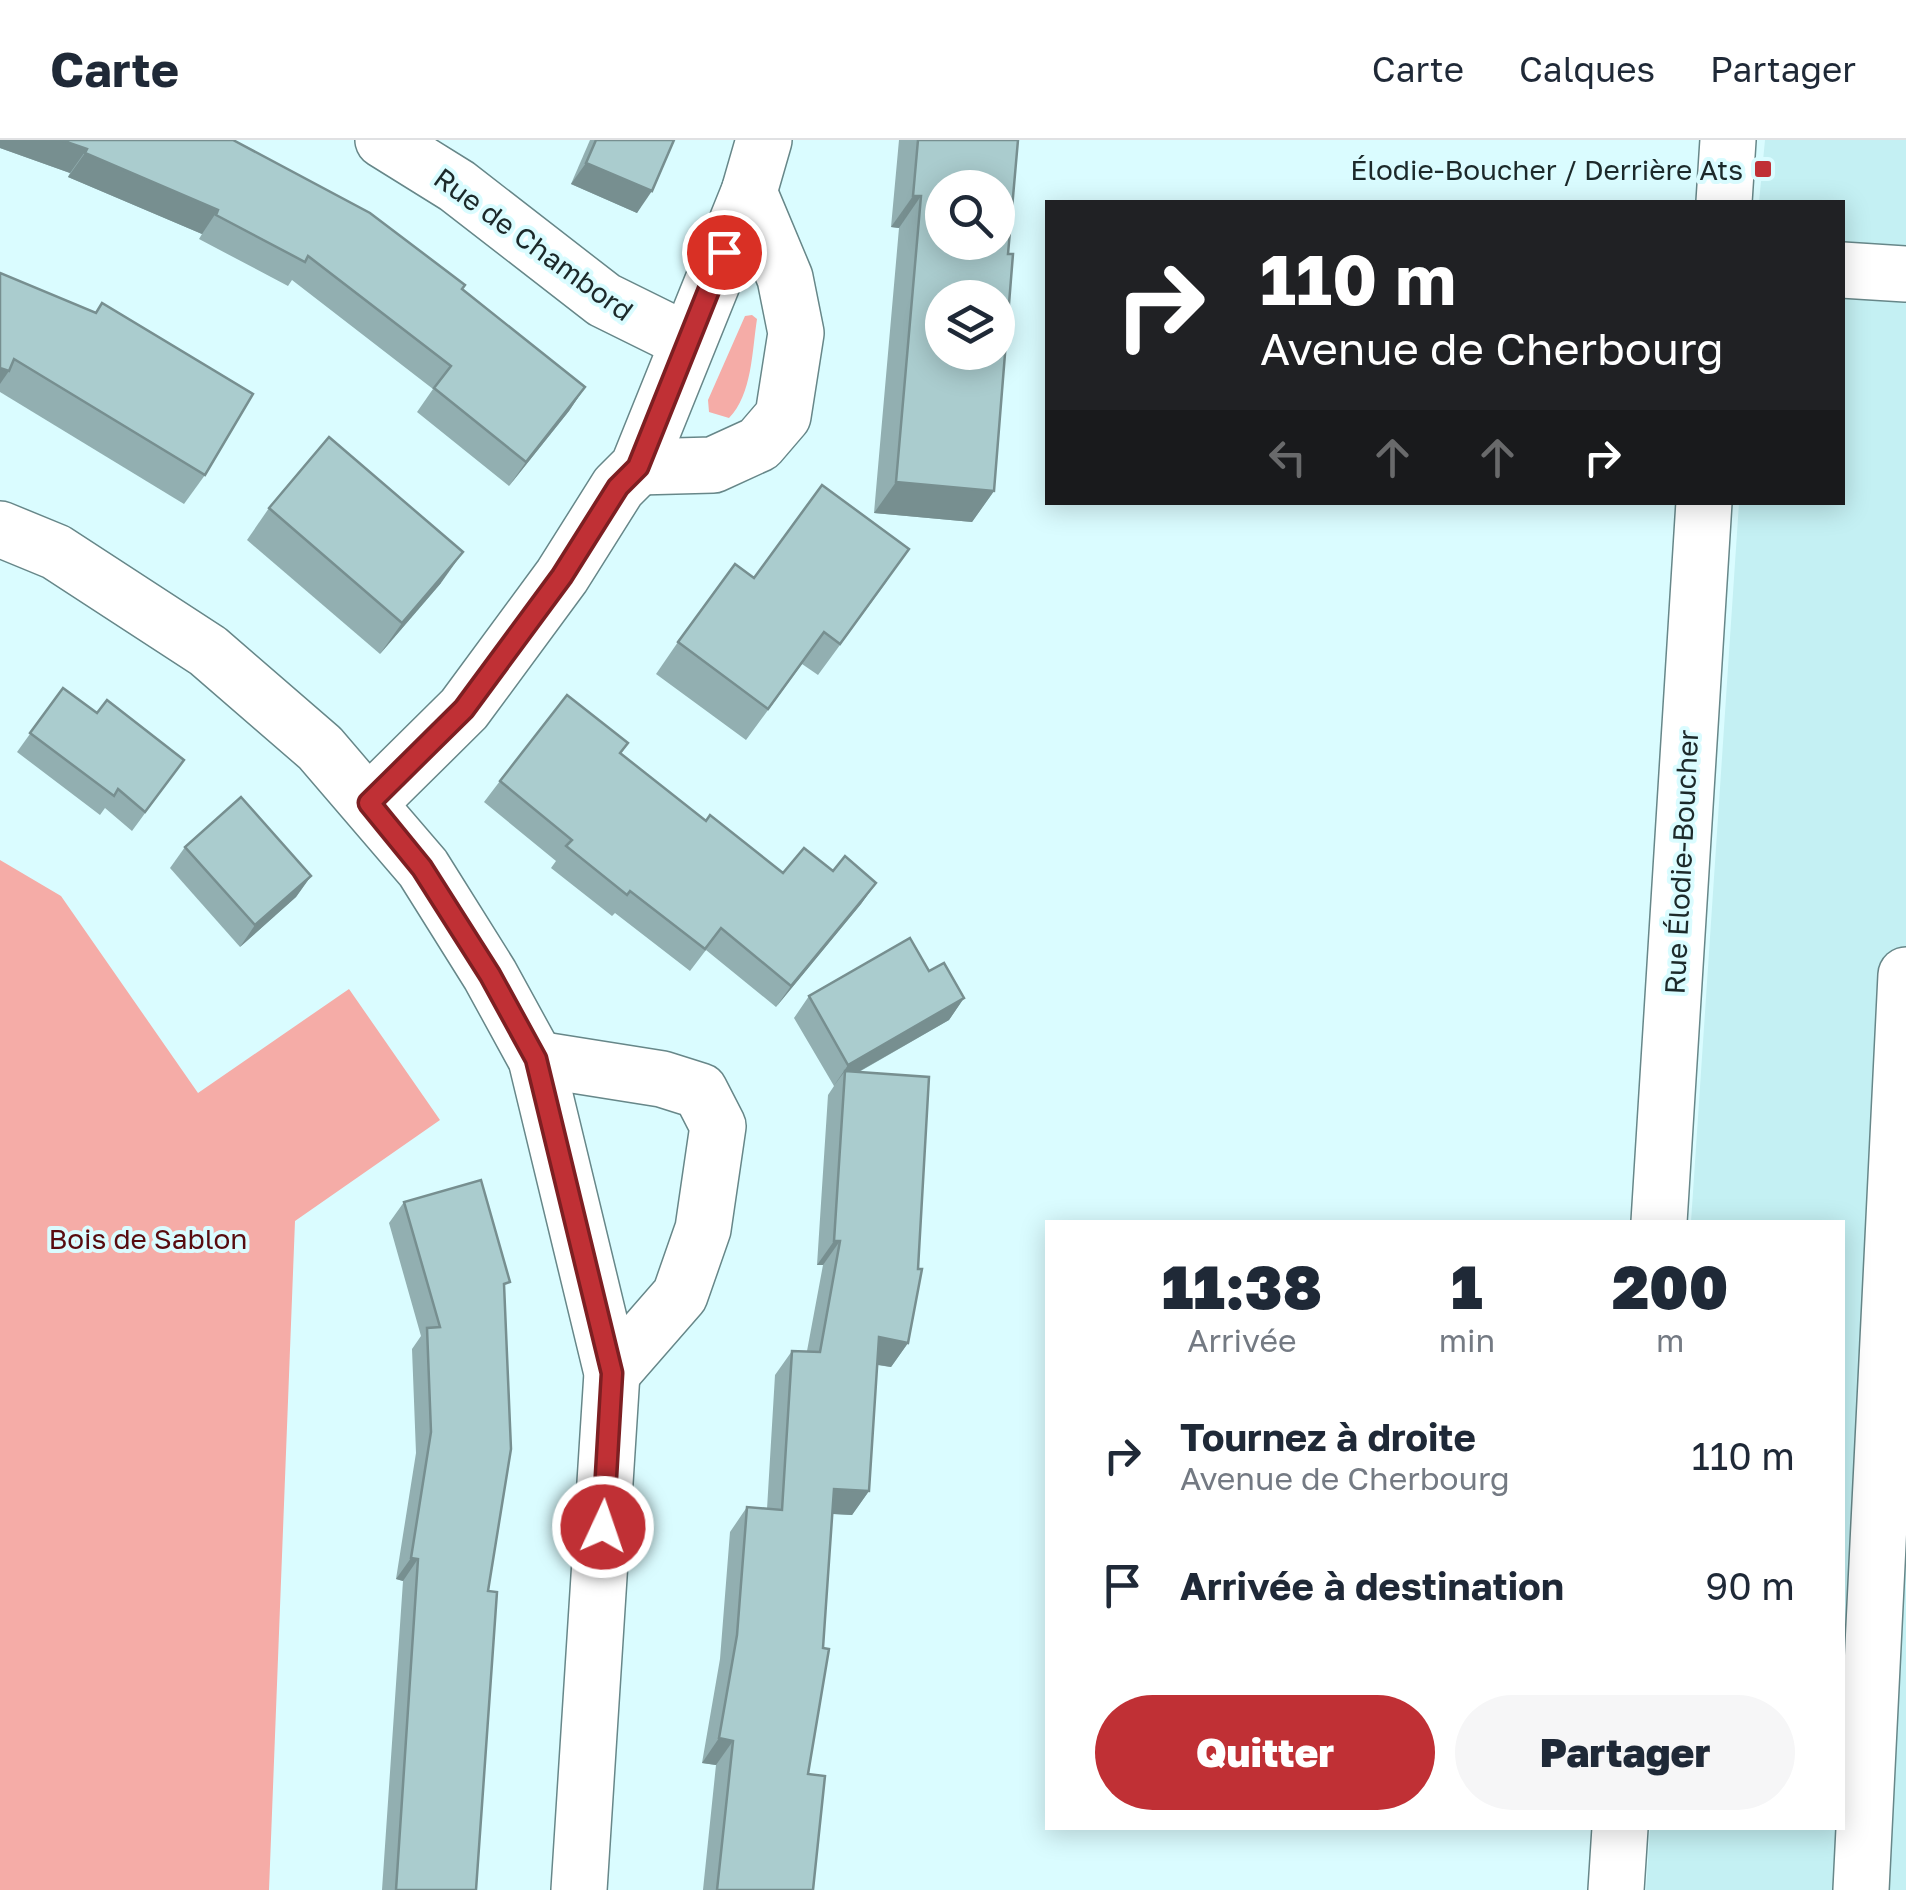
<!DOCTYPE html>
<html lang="fr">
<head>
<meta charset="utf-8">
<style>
	:root { --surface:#fff; --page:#f6f6f7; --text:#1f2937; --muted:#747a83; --line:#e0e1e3; --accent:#c03035 }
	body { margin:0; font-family:"Golos Text",sans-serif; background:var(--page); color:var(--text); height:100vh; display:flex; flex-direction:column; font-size:38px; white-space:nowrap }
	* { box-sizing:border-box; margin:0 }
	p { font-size:32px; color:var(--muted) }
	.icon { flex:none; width:55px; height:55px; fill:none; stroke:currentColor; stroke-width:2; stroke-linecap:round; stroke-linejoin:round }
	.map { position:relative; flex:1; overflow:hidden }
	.details { position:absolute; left:1045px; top:1080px; width:800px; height:610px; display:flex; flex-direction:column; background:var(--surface); border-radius:0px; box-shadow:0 5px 25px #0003 }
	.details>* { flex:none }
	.hud { position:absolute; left:1045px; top:60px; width:800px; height:305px; border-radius:0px; box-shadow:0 5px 25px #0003; background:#202124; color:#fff; overflow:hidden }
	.buttons { position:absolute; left:925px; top:30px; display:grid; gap:20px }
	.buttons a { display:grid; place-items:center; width:90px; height:90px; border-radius:50%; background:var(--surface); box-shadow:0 5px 25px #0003; font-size:50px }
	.pin { position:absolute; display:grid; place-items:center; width:85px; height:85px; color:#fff; margin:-42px; border:5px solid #fff; border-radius:50%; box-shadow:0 2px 10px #0007 }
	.me { position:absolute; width:110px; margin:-55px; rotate:3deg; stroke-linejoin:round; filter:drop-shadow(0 0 8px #0008) }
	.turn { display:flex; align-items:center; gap:35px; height:210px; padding:0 50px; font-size:45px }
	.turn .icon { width:130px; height:130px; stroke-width:2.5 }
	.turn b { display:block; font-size:70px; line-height:85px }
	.lanes { display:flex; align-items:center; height:95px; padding:0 50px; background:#0003; justify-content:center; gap:50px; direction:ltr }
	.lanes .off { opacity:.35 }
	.eta { display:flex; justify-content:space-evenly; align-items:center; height:170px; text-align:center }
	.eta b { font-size:60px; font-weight:800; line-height:70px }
	.action { display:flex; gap:20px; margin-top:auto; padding:20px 50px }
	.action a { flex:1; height:115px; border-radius:60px; background:var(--accent); color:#fff; font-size:40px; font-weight:800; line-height:115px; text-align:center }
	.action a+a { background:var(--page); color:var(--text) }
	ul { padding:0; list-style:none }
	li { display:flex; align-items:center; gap:30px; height:130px; padding:0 50px }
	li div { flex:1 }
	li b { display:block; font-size:38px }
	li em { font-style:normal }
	header { display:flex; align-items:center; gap:60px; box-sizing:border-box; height:140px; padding:0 50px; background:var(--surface); border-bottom:2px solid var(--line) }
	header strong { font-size:48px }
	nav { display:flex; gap:55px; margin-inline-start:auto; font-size:35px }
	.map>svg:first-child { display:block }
	.built { fill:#c4f0f3 }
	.green { fill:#f5aca7 }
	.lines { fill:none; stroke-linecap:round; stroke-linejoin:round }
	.minor-casing { stroke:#678789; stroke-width:58 }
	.minor { stroke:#fff; stroke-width:55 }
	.wall { fill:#92afb1 }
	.shaded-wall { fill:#778f90 }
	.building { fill:#aaccce; stroke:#778f90; stroke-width:2.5; fill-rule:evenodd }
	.route-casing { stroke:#7d1f22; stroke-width:25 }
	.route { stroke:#c03035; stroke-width:18 }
	.poi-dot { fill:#c03035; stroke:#dafcff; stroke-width:4 }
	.labels { text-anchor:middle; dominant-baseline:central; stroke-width:8; stroke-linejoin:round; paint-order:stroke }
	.poi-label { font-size:28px; fill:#1c292a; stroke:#dafcff; text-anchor:end }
	.street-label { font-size:28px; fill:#1c292a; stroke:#dafcff }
	.park-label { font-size:28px; fill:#580b0f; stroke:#dafcff }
</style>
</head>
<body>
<header>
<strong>Carte</strong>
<nav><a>Carte</a><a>Calques</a><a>Partager</a></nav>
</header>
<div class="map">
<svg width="1906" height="1750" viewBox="0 0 1906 1750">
	<rect width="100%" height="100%" fill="#dafcff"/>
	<path class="built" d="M 1765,0 L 1906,0 L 1906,1750 L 1646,1750 L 1650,1688 L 1842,1688 L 1842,1082 L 1691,1082 L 1739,363 L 1842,362 L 1842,62 L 1759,62 Z"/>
	<g class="green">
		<path d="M 752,175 L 757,179 C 752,211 752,255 729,278 L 709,272 L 708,260 L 745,176 Z"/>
		<path d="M 0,720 L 61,756 L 198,953 L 349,849 L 440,980 L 295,1081 L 269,1750 L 0,1750 Z"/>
	</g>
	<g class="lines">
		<defs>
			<g id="minor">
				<path d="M 383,0 L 457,46 L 604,160 L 687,201"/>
				<path d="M 1724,62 L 1728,0"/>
				<path d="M 1842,130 L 1906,134"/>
				<path d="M 638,327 L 713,325 L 759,304 L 783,276 L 796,193 L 785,138 L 749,52"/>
				<path d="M 0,389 L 56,412 L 208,511 L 320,608 L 423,728 L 490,835 L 536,919 L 612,1233 L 579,1750"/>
				<path d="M 369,663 L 464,569 L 562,436 L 618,347 L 638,327 L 749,52 L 764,0"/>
				<path d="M 536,919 L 662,939 L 700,951 L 718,986 L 703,1089 L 680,1155 L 612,1233"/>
				<path d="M 1659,1082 L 1704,362"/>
				<path d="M 1616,1750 L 1620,1688"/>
				<path d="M 1861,1750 L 1906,835"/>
			</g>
		</defs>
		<use href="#minor" class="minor-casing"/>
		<use href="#minor" class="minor"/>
	</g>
	<g class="wall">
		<path d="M 233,0 L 462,149 L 585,247 L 569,271 L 509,346 L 417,272 L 433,249 L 292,140 L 288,146 L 199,99 L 202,94 L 68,37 L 70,33 L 0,8 Z"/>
		<path d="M 590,0 L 674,0 L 637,73 L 571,44 Z"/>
		<path d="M 899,0 L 1018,0 L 1008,114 L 994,351 L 972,382 L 874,373 L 899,88 L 891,87 Z"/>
		<path d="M 0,133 L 205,335 L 184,364 L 0,252 Z"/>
		<path d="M 269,368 L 441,443 L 380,514 L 247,400 Z"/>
		<path d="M 754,438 L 887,441 L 818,535 L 802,524 L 746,600 L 656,534 L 678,502 Z"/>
		<path d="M 63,548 L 97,573 L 184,620 L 132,691 L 105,668 L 100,675 L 17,612 Z"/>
		<path d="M 628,603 L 621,614 L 706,681 L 783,733 L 833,731 L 876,743 L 861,764 L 776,867 L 706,810 L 690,831 L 615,773 L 612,776 L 551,728 L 556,721 L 484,662 L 500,641 Z"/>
		<path d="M 185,707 L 311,736 L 296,757 L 240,807 L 170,728 Z"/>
		<path d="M 929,831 L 964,858 L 949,880 L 859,932 L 908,1203 L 891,1227 L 877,1225 L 869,1351 L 852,1375 L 832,1374 L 808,1634 L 813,1750 L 703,1750 L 716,1625 L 702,1623 L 720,1519 L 730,1392 L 747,1367 L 767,1369 L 775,1235 L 792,1211 L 807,1211 L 823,1125 L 817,1125 L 828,955 L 834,946 L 794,878 L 809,856 Z"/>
		<path d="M 404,1062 L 504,1151 L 488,1451 L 476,1750 L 382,1750 L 403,1441 L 396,1439 L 416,1313 L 412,1209 L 421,1196 L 389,1083 Z"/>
	</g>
	<g class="shaded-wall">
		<path d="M 0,0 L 61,0 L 87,9 L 70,33 L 0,8 Z"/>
		<path d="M 85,13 L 218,70 L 202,94 L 68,37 Z"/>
		<path d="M 586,23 L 652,51 L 637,73 L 571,44 Z"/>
		<path d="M 913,56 L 921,56 L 899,88 L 891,87 Z"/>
		<path d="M 0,228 L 9,231 L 0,244 Z"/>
		<path d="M 585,247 L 569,271 L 509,346 L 526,322 Z"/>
		<path d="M 896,342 L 994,351 L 972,382 L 874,373 Z"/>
		<path d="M 463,412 L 441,443 L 380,514 L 402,483 Z"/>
		<path d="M 311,736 L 296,757 L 240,807 L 255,785 Z"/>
		<path d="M 876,743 L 861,764 L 776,867 L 791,846 Z"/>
		<path d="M 964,858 L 949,880 L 844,940 L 845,931 L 833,947 L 848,925 Z"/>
		<path d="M 834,1101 L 840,1101 L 823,1125 L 817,1125 Z"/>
		<path d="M 879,1197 L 908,1203 L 891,1227 L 862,1222 Z"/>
		<path d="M 834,1349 L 869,1351 L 852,1375 L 817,1373 Z"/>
		<path d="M 411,1418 L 418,1419 L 403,1441 L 396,1439 Z"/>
		<path d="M 719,1598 L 733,1601 L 716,1625 L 702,1623 Z"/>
	</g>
	<g class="building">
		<path d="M 61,0 L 233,0 L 370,73 L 465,145 L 462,149 L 585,247 L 526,322 L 434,248 L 451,226 L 308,116 L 305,122 L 216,75 L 218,70 L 85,13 L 87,9 Z"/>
		<path d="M 596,0 L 674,0 L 652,51 L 586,23 Z"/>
		<path d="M 918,0 L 1018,0 L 1008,114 L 1013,114 L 994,351 L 896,342 L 921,56 L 913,56 ZM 942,48 L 998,48 L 998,102 L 942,102 ZM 942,158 L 998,158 L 998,212 L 942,212 Z"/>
		<path d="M 0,133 L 96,173 L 102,163 L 253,254 L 205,335 L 14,219 L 9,231 L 0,228 Z"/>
		<path d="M 329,297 L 463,412 L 402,483 L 269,368 Z"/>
		<path d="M 822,345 L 909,409 L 840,504 L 824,492 L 768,569 L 678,502 L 735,424 L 754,438 Z"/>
		<path d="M 63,548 L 97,573 L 107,560 L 184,620 L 145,672 L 118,649 L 114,656 L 30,593 Z"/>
		<path d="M 567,555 L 628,603 L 620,613 L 706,681 L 710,675 L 783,733 L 804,708 L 833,731 L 845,716 L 876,743 L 791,846 L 721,788 L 705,809 L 630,751 L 627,755 L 566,706 L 572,700 L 500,641 Z"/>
		<path d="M 241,657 L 311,736 L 255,785 L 185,707 Z"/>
		<path d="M 910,798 L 929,831 L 944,823 L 964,858 L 848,925 L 809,856 Z"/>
		<path d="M 845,931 L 929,937 L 918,1129 L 922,1129 L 908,1203 L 879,1197 L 869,1351 L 834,1349 L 823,1508 L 829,1509 L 808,1634 L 825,1636 L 813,1750 L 717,1750 L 733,1601 L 719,1598 L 737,1495 L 747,1367 L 782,1370 L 792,1211 L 820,1212 L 840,1101 L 834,1101 Z"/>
		<path d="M 481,1040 L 510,1142 L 504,1144 L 511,1309 L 488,1451 L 497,1452 L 476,1750 L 396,1750 L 418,1419 L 411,1418 L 431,1292 L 427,1188 L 440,1187 L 404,1062 Z"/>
	</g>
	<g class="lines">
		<defs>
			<path id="route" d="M 603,1387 L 612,1233 L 536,919 L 490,835 L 422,728 L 369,663 L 464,569 L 562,436 L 618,347 L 638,327 L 724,112"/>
		</defs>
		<use href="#route" class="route-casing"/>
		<use href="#route" class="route"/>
	</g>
	<rect class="poi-dot" x="1753" y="19" width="20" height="20" rx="5"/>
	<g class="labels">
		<g class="poi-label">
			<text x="1743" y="29">Élodie-Boucher / Derrière Ats</text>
		</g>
		<g class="street-label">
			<text transform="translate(534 104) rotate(36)">Rue de Chambord</text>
			<text transform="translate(1681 722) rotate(-87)">Rue Élodie-Boucher</text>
		</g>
		<g class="park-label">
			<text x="148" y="1098">Bois de Sablon</text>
		</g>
	</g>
</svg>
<div class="buttons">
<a><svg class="icon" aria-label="search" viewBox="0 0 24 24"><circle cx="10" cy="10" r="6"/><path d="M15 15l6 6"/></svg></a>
<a><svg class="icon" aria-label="layers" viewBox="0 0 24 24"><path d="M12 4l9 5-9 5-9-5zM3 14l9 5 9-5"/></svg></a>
</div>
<div class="pin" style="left:724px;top:112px;background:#d93025"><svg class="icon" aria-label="arrive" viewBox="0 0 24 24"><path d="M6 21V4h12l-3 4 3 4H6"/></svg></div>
<svg class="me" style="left:603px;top:1387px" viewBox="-20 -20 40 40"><circle r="17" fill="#c03035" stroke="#fff" stroke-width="3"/><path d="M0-11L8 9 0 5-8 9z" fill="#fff"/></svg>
<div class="hud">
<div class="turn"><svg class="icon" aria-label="right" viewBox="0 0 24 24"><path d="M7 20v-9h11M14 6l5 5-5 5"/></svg><div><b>110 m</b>Avenue de Cherbourg</div></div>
<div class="lanes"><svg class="icon off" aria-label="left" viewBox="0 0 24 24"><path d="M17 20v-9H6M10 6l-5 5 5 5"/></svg><svg class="icon off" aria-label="ahead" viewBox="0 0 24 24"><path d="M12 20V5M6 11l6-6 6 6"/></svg><svg class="icon off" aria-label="ahead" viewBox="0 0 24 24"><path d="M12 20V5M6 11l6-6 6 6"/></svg><svg class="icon" aria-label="right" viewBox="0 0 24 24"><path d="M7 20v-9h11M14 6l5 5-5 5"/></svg></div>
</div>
<section class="details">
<div class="eta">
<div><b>11:38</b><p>Arrivée</p></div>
<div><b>1</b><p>min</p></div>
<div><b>200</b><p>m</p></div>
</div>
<ul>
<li><svg class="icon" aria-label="right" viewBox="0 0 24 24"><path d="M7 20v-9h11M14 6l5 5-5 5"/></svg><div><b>Tournez à droite</b><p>Avenue de Cherbourg</p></div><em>110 m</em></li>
<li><svg class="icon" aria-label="arrive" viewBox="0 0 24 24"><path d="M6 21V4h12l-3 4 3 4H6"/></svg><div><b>Arrivée à destination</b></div><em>90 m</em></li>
</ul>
<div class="action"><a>Quitter</a><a>Partager</a></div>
</section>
</div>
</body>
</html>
